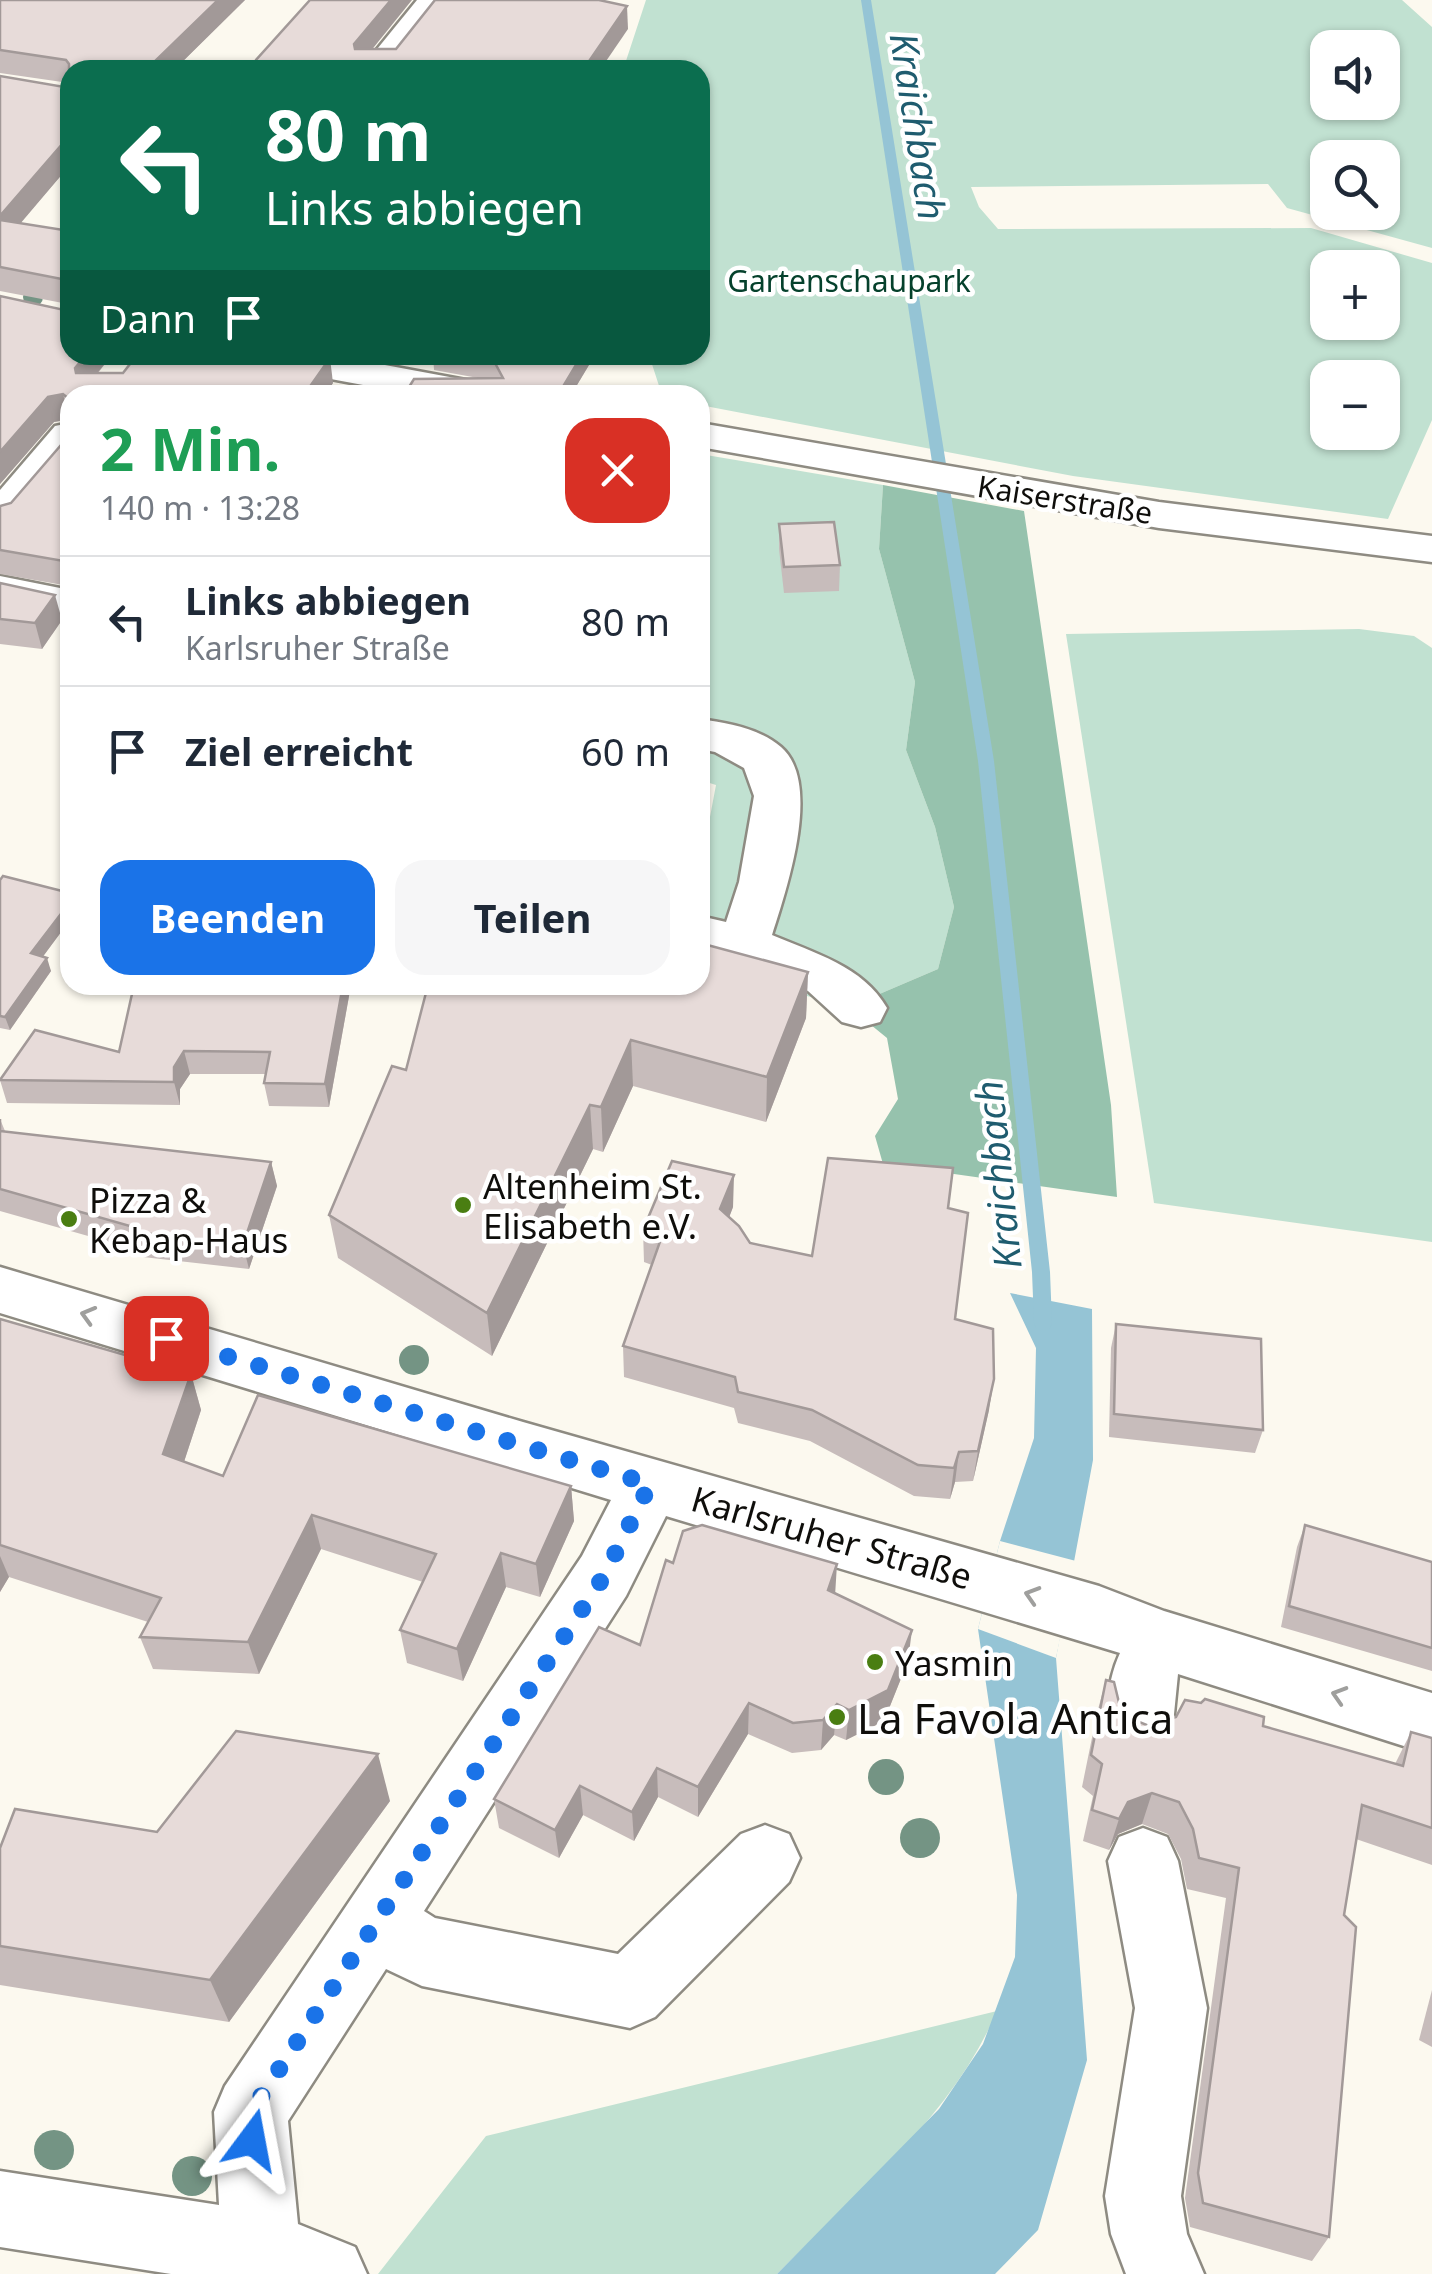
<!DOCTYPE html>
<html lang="de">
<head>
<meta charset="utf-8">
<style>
	:root { --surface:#fff; --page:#f6f6f7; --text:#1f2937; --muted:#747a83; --line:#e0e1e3; --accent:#1a73e8 }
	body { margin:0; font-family:"Noto Sans",sans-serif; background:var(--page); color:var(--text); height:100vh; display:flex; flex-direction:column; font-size:38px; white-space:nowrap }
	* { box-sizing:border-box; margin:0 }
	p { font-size:32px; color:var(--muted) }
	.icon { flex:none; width:55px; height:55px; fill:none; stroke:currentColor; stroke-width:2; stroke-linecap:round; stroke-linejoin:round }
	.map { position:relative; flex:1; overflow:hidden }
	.sheet { position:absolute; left:60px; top:385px; width:650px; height:610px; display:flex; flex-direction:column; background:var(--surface); border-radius:30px; box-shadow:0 2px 8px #0004 }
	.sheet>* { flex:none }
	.banner { position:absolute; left:60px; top:60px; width:650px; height:305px; border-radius:30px; box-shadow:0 2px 8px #0004; background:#0b6e4f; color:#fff; overflow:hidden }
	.controls { position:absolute; left:1310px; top:30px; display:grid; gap:20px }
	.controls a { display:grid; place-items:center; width:90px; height:90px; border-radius:20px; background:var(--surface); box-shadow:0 2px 8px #0004; font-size:50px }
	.pin { position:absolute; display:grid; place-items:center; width:85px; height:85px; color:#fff; margin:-42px; border-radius:20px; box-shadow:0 5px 15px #0006 }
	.me { position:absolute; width:110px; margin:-55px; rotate:13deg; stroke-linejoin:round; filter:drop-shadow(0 0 8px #0008) }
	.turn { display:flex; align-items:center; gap:35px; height:210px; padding:0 40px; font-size:45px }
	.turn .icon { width:130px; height:130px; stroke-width:2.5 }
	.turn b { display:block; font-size:70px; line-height:85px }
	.then { display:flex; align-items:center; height:95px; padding:0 40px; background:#0003; gap:20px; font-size:38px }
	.round { display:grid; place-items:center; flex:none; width:105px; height:105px; border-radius:30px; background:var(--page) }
	.headline { display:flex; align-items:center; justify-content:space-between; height:170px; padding:0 40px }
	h1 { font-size:60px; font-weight:700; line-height:75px; color:#1e9e55 }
	.primary-button { display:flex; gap:20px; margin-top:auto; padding:20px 40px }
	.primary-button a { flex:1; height:115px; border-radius:30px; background:var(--accent); color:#fff; font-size:40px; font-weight:700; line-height:115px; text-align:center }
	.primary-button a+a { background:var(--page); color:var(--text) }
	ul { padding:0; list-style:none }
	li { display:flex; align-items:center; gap:30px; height:130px; padding:0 40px; border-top:2px solid var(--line) }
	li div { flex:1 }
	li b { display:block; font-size:38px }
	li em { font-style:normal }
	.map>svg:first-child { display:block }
	.green { fill:#c1e1d1; fill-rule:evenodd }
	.forest { fill:#96c2ad }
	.water { fill:#95c4d5 }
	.pier { fill:#fcf9ef }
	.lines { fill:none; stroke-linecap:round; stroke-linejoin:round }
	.stream { fill:#95c4d5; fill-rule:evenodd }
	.minor-casing { stroke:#8e8b82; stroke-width:5 }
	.minor { fill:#fff; fill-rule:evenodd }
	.tree { fill:#749484 }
	.wall { fill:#c7bcbb }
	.shaded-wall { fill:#a29998 }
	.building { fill:#e7dbd9; stroke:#a29998; stroke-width:2.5 }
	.oneway { stroke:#9f9f9d }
	.route { stroke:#1a73e8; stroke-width:18; stroke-dasharray:0 32.4 }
	.poi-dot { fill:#4a7e12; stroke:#fff; stroke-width:4 }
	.labels { text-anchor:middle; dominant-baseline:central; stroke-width:9; stroke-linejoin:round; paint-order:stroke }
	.far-park-label { font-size:30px; fill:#05412c; stroke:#fff }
	.far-street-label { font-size:30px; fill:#0f0e0b; stroke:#fff }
	.poi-label { font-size:35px; fill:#0f0e0b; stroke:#fff; text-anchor:start }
	.street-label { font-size:35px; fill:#0f0e0b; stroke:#fff }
	.water-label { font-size:38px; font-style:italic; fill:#1f5c6f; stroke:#fff }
	.near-poi-label { font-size:42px; fill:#0f0e0b; stroke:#fff; text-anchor:start }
</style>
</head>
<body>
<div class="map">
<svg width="1432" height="2274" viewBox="0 0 1432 2274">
	<rect width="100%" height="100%" fill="#fcf9ef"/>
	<g class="green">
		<path d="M 646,0 L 1402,0 L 1432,27 L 1432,248 L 1287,208 L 1268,184 L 971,187 L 979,207 L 998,229 L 1311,228 L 1432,263 L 1432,420 L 1388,519 L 1073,476 L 700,405 L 700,395 L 662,395 L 649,355 L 700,355 L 700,70 L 623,70 ZM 1328,48 L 1382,48 L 1382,102 L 1328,102 ZM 1328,158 L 1382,158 L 1382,212 L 1328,212 ZM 1328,268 L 1382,268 L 1382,322 L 1328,322 ZM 1328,378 L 1382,378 L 1382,432 L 1328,432 Z"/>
		<path d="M 700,454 L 883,485 L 879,549 L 915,682 L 906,750 L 935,827 L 954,907 L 938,969 L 849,1007 L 700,968 L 700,870 L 716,785 L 700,780 L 710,754 L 700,751 L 700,658 L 710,631 L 700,592 Z"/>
		<path d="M 1359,629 L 1414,636 L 1432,648 L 1432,1242 L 1154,1203 L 1066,634 Z"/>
		<path d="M 997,2011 C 952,2117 856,2194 777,2274 L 378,2274 L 486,2136 Z"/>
	</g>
	<path class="forest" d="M 883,485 L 1024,511 L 1111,1105 L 1117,1197 L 883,1164 L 875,1136 L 898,1099 L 887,1038 L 849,1007 L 938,969 L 954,907 L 935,827 L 906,750 L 915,682 L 879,549 Z"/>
	<path class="water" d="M 1010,1293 L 1092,1309 L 1093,1460 L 1056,1658 L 1087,2060 L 1038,2230 L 995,2274 L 777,2274 L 939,2109 L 983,2044 L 1015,1957 L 1017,1895 L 978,1629 L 1000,1541 L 1034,1438 L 1036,1348 Z"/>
	<path class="pier" d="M 1000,1541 L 1076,1561 L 1056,1658 L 978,1629 Z"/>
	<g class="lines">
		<path class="stream" d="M 861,0 L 871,0 L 994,761 L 1050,1272 L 1052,1323 L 1050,1328 L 1043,1331 L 1036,1328 L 1034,1323 L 1032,1272 L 978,761 Z"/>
		<defs>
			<g id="minor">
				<path d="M 417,0 L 450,0 L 395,70 L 360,70 Z"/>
				<path d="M 246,355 L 331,355 L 482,383 L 496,386 L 502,395 L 417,395 L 266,367 L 252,363 Z"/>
				<path d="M 70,423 L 70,461 L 15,526 L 0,530 L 0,490 L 55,426 Z"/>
				<path d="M 700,423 L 1159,502 L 1432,536 L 1432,562 L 1159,528 L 700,447 Z"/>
				<path d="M 0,576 L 70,590 L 70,618 L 0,604 Z"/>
				<path d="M 700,719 C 727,723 759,728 781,747 C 823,783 786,891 772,935 C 814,953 863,966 887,1008 L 880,1022 L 861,1027 L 842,1022 L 808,991 L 732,960 L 700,952 L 700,916 L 726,922 L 739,882 L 754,796 L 744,768 L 715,752 L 700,749 Z"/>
				<path d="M 0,1267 L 523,1422 L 1099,1586 L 1164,1611 L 1432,1693 L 1432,1755 L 1178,1674 L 1173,1724 L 1164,1746 L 1140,1755 L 1116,1746 C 1103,1717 1107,1682 1120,1653 L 666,1516 L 626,1596 L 424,1911 L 435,1918 L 618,1954 L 741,1834 L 765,1825 L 789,1834 L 800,1858 L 789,1882 L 655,2017 L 630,2028 L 422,1986 L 386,1969 L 288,2121 L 298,2224 L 355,2247 L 367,2274 L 171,2274 L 0,2247 L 0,2171 L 219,2205 L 214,2112 L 225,2086 L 582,1556 L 611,1500 L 0,1313 Z"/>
				<path d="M 1143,1828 L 1167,1837 L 1178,1861 L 1207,2008 L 1181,2196 L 1187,2234 L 1204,2274 L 1126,2274 L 1111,2234 L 1105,2196 L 1135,2008 L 1108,1861 L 1119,1837 Z"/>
			</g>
		</defs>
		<use href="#minor" class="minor-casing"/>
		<use href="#minor" class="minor"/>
	</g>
	<g class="tree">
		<circle cx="33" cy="297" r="10"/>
		<circle cx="414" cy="1360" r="15"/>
		<circle cx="886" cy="1777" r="18"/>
		<circle cx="920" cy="1838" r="20"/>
		<circle cx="54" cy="2150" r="20"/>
		<circle cx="192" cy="2176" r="20"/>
	</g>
	<g class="wall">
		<path d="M 0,0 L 245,0 L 174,70 L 70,70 L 70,165 L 20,223 L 70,231 L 70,355 L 112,355 L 98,373 L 333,383 L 325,395 L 70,395 L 70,589 L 69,586 L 0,574 L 0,506 L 11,503 L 67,438 L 67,420 L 54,422 L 0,484 L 0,296 L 64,310 L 68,306 L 68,304 L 0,291 L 0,76 L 64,87 L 69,83 L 0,73 Z"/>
		<path d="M 433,355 L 595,355 L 571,395 L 434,370 Z"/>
		<path d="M 779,524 L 840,565 L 839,591 L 784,593 L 779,549 Z"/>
		<path d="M 0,583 L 62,620 L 42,649 L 0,644 Z"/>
		<path d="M 0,880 L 70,920 L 43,956 L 51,971 L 10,1030 L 0,1028 Z"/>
		<path d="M 808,972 L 806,1018 L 766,1122 L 633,1086 L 603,1152 L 593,1149 L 492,1356 L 338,1258 L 329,1215 L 406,1070 Z"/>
		<path d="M 134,985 L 351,985 L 329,1107 L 269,1106 L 264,1083 L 266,1074 L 190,1074 L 180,1089 L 180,1105 L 7,1103 L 0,1080 L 119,1052 Z"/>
		<path d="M 0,1119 L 5,1131 L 271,1162 L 277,1186 L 249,1269 L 143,1257 L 141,1251 L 0,1211 Z"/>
		<path d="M 733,1207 L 729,1217 L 750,1243 L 812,1256 L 948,1208 L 955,1319 L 989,1410 L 973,1481 L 955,1482 L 950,1499 L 914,1496 L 810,1441 L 738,1423 L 734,1408 L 624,1377 L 623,1346 L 652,1265 L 644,1262 L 643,1230 Z"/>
		<path d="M 0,1319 L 191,1374 L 201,1410 L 184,1462 L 223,1476 L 571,1486 L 574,1521 L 540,1597 L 506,1587 L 463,1681 L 407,1663 L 400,1630 L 423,1582 L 321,1549 L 259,1674 L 153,1669 L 140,1637 L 148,1622 L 9,1577 L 0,1592 Z"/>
		<path d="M 1116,1324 L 1263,1430 L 1255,1453 L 1109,1437 L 1111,1348 Z"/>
		<path d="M 1305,1525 L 1432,1562 L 1432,1671 L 1281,1627 L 1297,1547 Z"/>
		<path d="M 673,1563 L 835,1593 L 908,1661 L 884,1721 L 846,1740 L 834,1735 L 821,1750 L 792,1753 L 748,1734 L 698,1817 L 658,1797 L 634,1841 L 583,1815 L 559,1858 L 499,1828 L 494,1799 L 640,1645 Z"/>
		<path d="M 1106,1680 L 1122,1715 L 1149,1726 L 1263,1726 L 1395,1764 L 1411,1732 L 1432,1738 L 1432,1865 L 1356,1839 L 1344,1915 L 1329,2237 L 1312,2261 L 1190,2227 L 1185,2198 L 1226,1898 L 1187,1889 L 1181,1859 L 1168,1834 L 1142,1824 L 1118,1834 L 1109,1850 L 1083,1841 L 1093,1796 L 1082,1787 L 1097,1713 Z"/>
		<path d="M 390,1801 L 229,2022 L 0,1985 L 0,1946 L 157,1832 Z"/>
		<path d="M 1432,1990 L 1432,2047 L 1419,2040 Z"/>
	</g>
	<g class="shaded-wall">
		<path d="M 218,0 L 245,0 L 174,70 L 146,70 Z"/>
		<path d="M 391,0 L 412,0 L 357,68 L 354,44 Z"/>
		<path d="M 627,6 L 628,29 L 600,70 L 583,70 Z"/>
		<path d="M 70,135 L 70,165 L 3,244 L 0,232 L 0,216 Z"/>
		<path d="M 86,355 L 112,355 L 81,393 L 75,368 Z"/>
		<path d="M 582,355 L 595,355 L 571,395 L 558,395 Z"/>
		<path d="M 330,358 L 333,383 L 325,395 L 304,395 Z"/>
		<path d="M 63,394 L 69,419 L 54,422 L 0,484 L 0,452 L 48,397 Z"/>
		<path d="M 55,595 L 62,620 L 42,649 L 35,623 Z"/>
		<path d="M 702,731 L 702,757 L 700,760 L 700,734 Z"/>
		<path d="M 70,902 L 70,920 L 36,966 L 31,953 Z"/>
		<path d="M 47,958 L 51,971 L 10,1030 L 5,1017 Z"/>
		<path d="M 808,972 L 806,1018 L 766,1122 L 767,1077 Z"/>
		<path d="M 343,985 L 351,985 L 329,1107 L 325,1084 Z"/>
		<path d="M 631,1040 L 633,1086 L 603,1152 L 601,1107 Z"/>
		<path d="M 184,1051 L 190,1074 L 180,1089 L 180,1105 L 174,1082 L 174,1067 Z"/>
		<path d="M 590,1105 L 593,1149 L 492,1356 L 487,1313 Z"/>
		<path d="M 271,1162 L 277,1186 L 249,1269 L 243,1245 Z"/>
		<path d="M 734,1175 L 733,1207 L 720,1242 L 720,1209 Z"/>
		<path d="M 191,1374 L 201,1410 L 175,1489 L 163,1454 Z"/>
		<path d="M 994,1379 L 989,1410 L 973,1481 L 978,1451 Z"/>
		<path d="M 959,1452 L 955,1482 L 950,1499 L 954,1468 Z"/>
		<path d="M 571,1486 L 574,1521 L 540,1597 L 536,1564 Z"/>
		<path d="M 312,1515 L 321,1549 L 259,1674 L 248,1642 Z"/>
		<path d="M 501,1553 L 506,1587 L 463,1681 L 457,1649 Z"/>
		<path d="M 0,1556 L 9,1577 L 0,1592 Z"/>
		<path d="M 837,1564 L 835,1596 L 828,1590 Z"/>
		<path d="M 912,1630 L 908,1661 L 884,1721 L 846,1740 L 849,1710 Z"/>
		<path d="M 749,1703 L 748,1734 L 698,1817 L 698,1787 Z"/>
		<path d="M 837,1704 L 834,1735 L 821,1750 L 823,1720 Z"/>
		<path d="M 378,1754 L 390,1801 L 229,2022 L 210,1980 Z"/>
		<path d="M 657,1768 L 658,1797 L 634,1841 L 632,1812 Z"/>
		<path d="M 580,1786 L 583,1815 L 559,1858 L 555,1830 Z"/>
		<path d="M 1152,1793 L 1142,1824 L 1118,1834 L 1109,1850 L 1119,1819 L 1128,1802 Z"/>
	</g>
	<g class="building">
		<path d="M 0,0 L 218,0 L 146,70 L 70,70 L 70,135 L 0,216 L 0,76 L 64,87 L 69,83 L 69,64 L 66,60 L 0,50 Z"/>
		<path d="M 310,0 L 391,0 L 354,44 L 355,49 L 396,49 L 435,0 L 599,0 L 627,6 L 583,70 L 247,70 Z"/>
		<path d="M 0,220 L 70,231 L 70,355 L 86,355 L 75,368 L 76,373 L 123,373 L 137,355 L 312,355 L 330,358 L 304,395 L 70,395 L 70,574 L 67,578 L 64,561 L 0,550 L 0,506 L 11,503 L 67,438 L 68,398 L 63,394 L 48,397 L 0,452 L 0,296 L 64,310 L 68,306 L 67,280 L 0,267 Z"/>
		<path d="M 455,355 L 582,355 L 558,395 L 404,395 L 414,379 L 503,378 L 495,363 Z"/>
		<path d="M 834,522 L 840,565 L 784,567 L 779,524 Z"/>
		<path d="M 0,583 L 55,595 L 35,623 L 0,619 Z"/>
		<path d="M 3,876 L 70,893 L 70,902 L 31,953 L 47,958 L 5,1017 L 0,1016 L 0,880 Z"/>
		<path d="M 700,943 L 808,972 L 767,1077 L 631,1040 L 601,1107 L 590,1105 L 487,1313 L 329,1215 L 392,1066 L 406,1070 L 428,985 L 700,985 Z"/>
		<path d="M 134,985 L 343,985 L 325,1084 L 264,1083 L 270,1052 L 184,1051 L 174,1067 L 174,1082 L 0,1080 L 35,1030 L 119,1052 Z"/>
		<path d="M 0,1119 L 0,1131 L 271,1162 L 243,1245 L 135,1232 L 137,1228 L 0,1189 Z"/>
		<path d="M 828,1158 L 953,1168 L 948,1208 L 968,1213 L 955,1319 L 993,1329 L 994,1379 L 978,1451 L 959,1452 L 954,1468 L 918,1465 L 812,1410 L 738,1392 L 735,1377 L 623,1346 L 662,1236 L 643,1230 L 672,1161 L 734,1175 L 720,1209 L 739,1226 L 750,1243 L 812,1256 Z"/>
		<path d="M 0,1319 L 191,1374 L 163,1454 L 223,1476 L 258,1395 L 571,1486 L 536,1564 L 501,1553 L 457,1649 L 400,1630 L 436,1554 L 312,1515 L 248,1642 L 140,1637 L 161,1598 L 0,1545 Z"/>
		<path d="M 1116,1324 L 1261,1339 L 1263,1430 L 1114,1414 Z"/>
		<path d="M 702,1525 L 837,1564 L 828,1590 L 912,1630 L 888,1690 L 849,1710 L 837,1704 L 823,1720 L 793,1723 L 749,1703 L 698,1787 L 657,1768 L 632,1812 L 580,1786 L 555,1830 L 494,1799 L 599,1627 L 640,1645 L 666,1560 L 673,1563 L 683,1531 Z"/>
		<path d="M 1305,1525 L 1432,1562 L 1432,1648 L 1289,1606 Z"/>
		<path d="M 1106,1680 L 1114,1682 L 1122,1715 L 1149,1726 L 1176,1717 L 1185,1700 L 1201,1703 L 1205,1699 L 1264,1717 L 1263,1726 L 1403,1766 L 1411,1732 L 1432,1738 L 1432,1828 L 1362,1805 L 1344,1915 L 1356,1927 L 1329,2237 L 1203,2203 L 1198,2173 L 1239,1868 L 1199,1858 L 1193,1829 L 1179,1802 L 1152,1793 L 1128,1802 L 1119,1819 L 1092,1810 L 1102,1764 L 1091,1755 Z"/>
		<path d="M 236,1731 L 378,1754 L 210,1980 L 0,1946 L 0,1848 L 15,1809 L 157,1832 Z"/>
	</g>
	<defs><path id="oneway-chevron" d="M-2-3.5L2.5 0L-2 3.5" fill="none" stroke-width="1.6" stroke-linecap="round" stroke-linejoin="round" transform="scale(2.5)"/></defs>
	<g class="oneway">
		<use href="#oneway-chevron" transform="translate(88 1315) rotate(-164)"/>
		<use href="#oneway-chevron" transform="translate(1032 1595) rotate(-163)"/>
		<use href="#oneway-chevron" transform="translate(1339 1695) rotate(-163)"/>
	</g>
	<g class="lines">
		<path class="route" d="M 166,1338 L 650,1484 L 604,1576 L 251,2112 L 252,2140"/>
	</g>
	<g class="poi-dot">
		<circle cx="463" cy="1205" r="10"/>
		<circle cx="69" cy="1219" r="10"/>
		<circle cx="875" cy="1662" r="10"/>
		<circle cx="837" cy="1717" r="10"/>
	</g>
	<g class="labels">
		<g class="far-park-label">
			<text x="849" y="280">Gartenschaupark</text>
		</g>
		<g class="far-street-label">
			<text transform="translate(1065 499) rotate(9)">Kaiserstraße</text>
		</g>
		<g class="poi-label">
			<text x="483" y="1185">Altenheim St.<tspan x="483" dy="40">Elisabeth e.V.</tspan></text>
			<text x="89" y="1199">Pizza &amp;<tspan x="89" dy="40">Kebap-Haus</tspan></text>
			<text x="895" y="1662">Yasmin</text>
		</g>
		<g class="street-label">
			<text transform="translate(832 1537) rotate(16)">Karlsruher Straße</text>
		</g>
		<g class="water-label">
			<text transform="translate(919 126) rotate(81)">Kraichbach</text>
			<text transform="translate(997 1175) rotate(-96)">Kraichbach</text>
		</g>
		<g class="near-poi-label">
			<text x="857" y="1717">La Favola Antica</text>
		</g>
	</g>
</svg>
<div class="controls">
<a><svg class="icon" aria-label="sound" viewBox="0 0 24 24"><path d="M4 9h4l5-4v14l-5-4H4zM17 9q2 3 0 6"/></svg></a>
<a><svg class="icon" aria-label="search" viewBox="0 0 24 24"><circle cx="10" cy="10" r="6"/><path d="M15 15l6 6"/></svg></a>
<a>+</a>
<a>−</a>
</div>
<div class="pin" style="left:166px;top:1338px;background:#d93025"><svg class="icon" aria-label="arrive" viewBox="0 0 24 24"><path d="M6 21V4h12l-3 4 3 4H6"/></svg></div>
<svg class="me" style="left:252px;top:2140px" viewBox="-20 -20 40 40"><path d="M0-17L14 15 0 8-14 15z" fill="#1a73e8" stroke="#fff" stroke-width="4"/></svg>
<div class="banner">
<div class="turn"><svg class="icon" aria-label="left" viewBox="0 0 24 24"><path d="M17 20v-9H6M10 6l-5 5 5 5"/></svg><div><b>80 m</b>Links abbiegen</div></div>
<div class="then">Dann<svg class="icon" aria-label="arrive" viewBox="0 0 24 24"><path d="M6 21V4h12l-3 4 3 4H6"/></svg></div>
</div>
<section class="sheet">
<div class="headline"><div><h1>2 Min.</h1><p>140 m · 13:28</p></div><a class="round" style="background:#d93025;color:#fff"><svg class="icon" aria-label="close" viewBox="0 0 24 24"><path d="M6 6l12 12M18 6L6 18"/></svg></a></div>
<ul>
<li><svg class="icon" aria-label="left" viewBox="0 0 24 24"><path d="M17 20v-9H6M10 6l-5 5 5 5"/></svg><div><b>Links abbiegen</b><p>Karlsruher Straße</p></div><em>80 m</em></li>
<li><svg class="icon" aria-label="arrive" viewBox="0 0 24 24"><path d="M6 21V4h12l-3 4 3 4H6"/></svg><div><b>Ziel erreicht</b></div><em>60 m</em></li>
</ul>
<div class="primary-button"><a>Beenden</a><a>Teilen</a></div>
</section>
</div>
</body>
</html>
